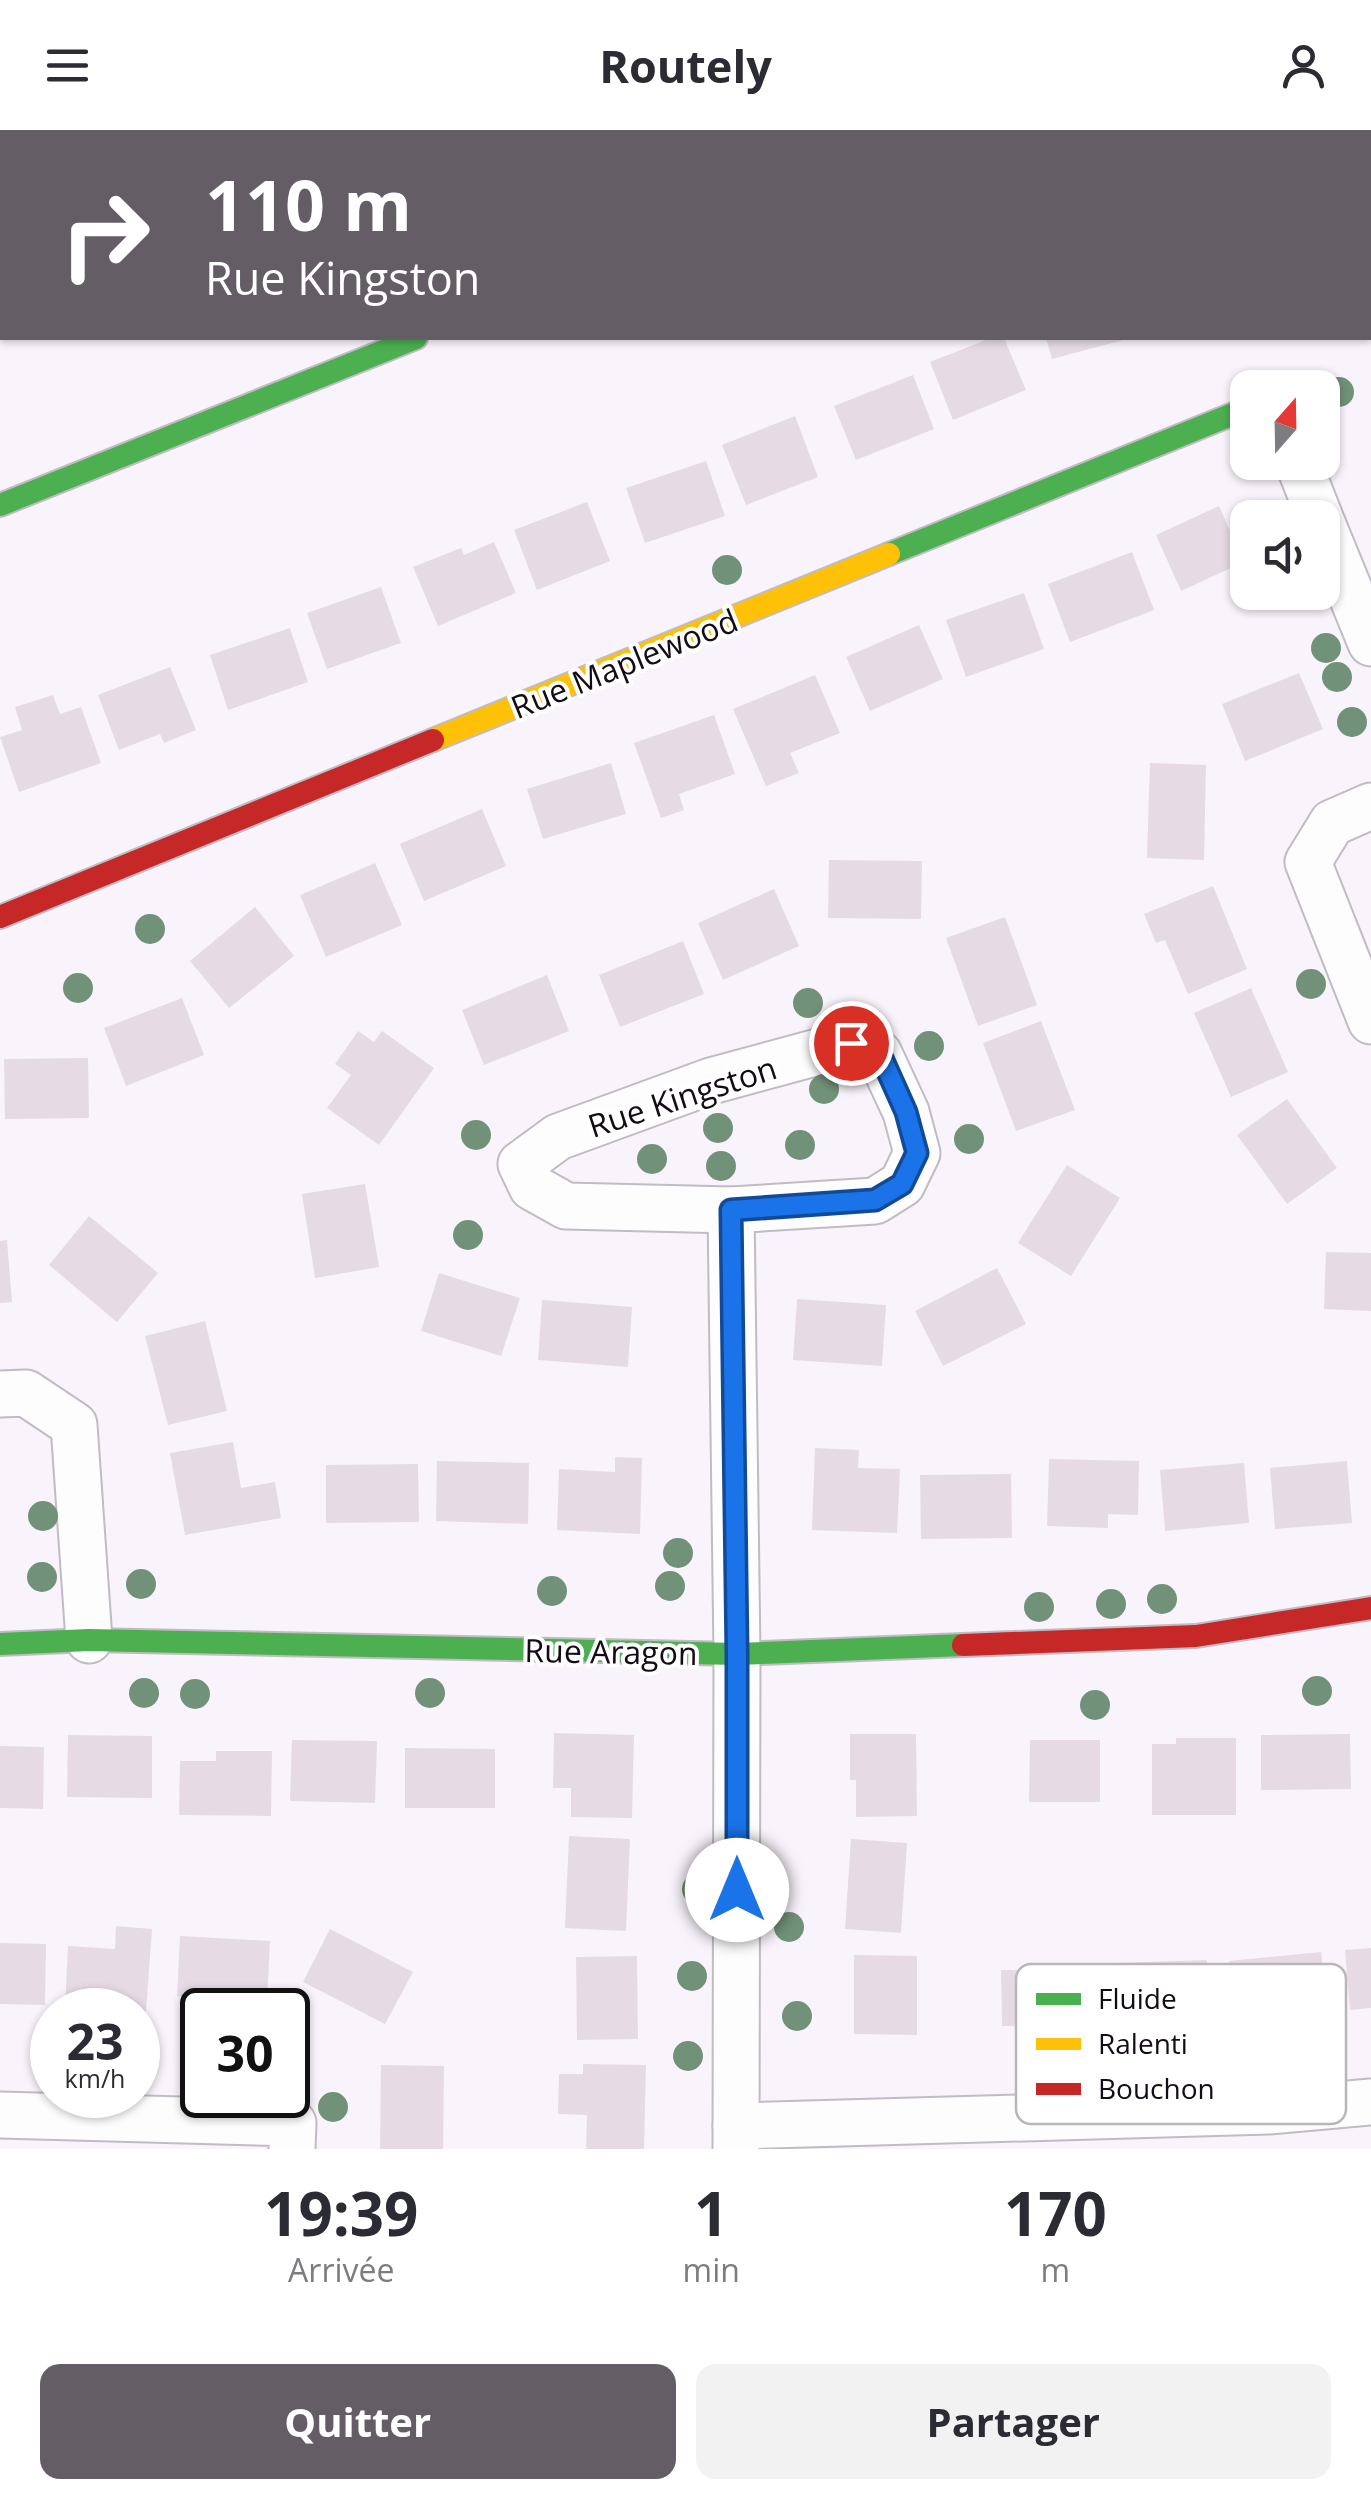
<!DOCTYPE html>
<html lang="fr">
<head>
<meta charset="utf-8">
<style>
	:root { --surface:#fff; --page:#f2f2f3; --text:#2b2b33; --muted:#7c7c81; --accent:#645d66 }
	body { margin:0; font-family:"Open Sans",sans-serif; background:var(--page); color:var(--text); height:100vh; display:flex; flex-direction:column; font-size:38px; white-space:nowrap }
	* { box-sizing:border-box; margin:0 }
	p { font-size:32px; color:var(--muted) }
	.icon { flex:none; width:55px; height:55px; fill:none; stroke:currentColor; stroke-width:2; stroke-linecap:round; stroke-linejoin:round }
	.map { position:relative; height:2019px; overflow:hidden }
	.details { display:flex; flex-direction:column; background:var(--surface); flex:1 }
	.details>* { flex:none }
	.guide { position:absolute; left:0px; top:0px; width:1372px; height:210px; box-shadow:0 2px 8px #0004; background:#645d66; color:#fff; overflow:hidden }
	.needle { width:65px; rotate:20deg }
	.buttons { position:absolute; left:1230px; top:240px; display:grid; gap:20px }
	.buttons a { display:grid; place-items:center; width:110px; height:110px; border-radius:20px; background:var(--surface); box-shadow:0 2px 8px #0004; font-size:50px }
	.speed { position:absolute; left:30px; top:1858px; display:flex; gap:20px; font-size:50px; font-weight:700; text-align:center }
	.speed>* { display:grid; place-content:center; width:130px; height:130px; border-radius:50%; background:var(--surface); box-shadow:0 2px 8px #0004; line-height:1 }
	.speed small { font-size:25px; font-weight:400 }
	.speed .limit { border:5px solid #111; border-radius:15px; background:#fff; color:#111 }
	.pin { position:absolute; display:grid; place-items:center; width:85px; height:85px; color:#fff; margin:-42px; border:5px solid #fff; border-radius:50%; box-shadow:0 2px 10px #0007 }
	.me { position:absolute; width:110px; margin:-55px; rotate:0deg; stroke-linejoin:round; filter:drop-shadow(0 0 8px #0008) }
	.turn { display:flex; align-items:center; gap:35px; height:210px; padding:0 40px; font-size:45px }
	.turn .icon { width:130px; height:130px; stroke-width:2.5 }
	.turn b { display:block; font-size:70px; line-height:85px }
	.eta { display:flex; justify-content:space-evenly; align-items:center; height:170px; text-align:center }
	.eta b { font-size:60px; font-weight:700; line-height:70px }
	.action { display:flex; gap:20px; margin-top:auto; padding:20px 40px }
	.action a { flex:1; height:115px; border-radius:20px; background:var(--accent); color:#fff; font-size:40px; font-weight:700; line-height:115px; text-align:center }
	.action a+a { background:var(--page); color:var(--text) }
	header { display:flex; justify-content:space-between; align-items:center; height:130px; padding:0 40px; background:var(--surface); font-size:45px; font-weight:700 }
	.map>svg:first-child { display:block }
	.building { fill:#e6dbe5 }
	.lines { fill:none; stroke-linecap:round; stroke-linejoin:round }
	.street-casing { stroke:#c1bbc4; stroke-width:49 }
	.fast-casing { stroke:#c1bbc4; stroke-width:26 }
	.slow-casing { stroke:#c1bbc4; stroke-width:26 }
	.jam-casing { stroke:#c1bbc4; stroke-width:26 }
	.street { stroke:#fefdfe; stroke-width:45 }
	.fast { stroke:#4caf50; stroke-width:22 }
	.slow { stroke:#ffc107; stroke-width:22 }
	.jam { stroke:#c62828; stroke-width:22 }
	.tree { fill:#719178 }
	.route-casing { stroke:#114b97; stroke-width:25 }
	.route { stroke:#1a73e8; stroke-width:18 }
	.labels { text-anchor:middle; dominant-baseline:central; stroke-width:8; stroke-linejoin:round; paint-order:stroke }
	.street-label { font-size:32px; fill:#130b15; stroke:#fff }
	.key { fill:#fff; stroke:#b8b6b9; stroke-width:2.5 }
	.key-label { font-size:28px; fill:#130b15 }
</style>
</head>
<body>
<header><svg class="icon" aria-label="menu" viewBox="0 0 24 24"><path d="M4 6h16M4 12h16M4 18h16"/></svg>Routely<svg class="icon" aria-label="person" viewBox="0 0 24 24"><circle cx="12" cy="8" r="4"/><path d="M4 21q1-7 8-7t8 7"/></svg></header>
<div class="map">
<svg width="1371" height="2019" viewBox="0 0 1371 2019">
	<rect width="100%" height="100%" fill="#f9f4fb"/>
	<g class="building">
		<path d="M 991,208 L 1004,208 L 1026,260 L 953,290 L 930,232 Z"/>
		<path d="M 1046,208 L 1126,208 L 1127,209 L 1052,229 Z"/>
		<path d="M 913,245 L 934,299 L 856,330 L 834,276 Z"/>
		<path d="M 795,286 L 818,347 L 746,375 L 722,315 Z"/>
		<path d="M 706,331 L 725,386 L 645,413 L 626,358 Z"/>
		<path d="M 587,372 L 610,431 L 537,460 L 514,400 Z"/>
		<path d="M 1219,376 L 1244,432 L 1181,461 L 1156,405 Z"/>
		<path d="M 494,412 L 516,463 L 438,496 L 413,437 L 461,418 L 464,425 Z"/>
		<path d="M 1132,422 L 1154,480 L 1070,512 L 1048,454 Z"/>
		<path d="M 381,457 L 401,513 L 327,539 L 307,483 Z"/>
		<path d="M 1024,463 L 1044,519 L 966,547 L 946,490 Z"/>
		<path d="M 919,495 L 943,549 L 870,581 L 846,527 Z"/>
		<path d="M 290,498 L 308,552 L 228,580 L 210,525 Z"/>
		<path d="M 170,537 L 196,600 L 164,613 L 160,604 L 119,620 L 98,565 Z"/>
		<path d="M 1299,543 L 1323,599 L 1245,631 L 1222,574 Z"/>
		<path d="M 815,545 L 840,603 L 790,623 L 799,643 L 766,656 L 733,579 Z"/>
		<path d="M 53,565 L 60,584 L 81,577 L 101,633 L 19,662 L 0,607 L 22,600 L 15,577 Z"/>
		<path d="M 714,585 L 735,644 L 679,664 L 684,680 L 661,688 L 634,613 Z"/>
		<path d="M 611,633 L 626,684 L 543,709 L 527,659 Z"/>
		<path d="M 1150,633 L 1206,635 L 1204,730 L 1147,728 Z"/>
		<path d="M 482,679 L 506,736 L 424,771 L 400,714 Z"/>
		<path d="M 829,730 L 922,731 L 921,789 L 828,788 Z"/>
		<path d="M 375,733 L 402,795 L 326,827 L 300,765 Z"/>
		<path d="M 1213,756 L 1247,839 L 1188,864 L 1165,810 L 1156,813 L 1144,784 Z"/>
		<path d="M 774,759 L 799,816 L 723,850 L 698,793 Z"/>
		<path d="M 255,777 L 294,826 L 229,878 L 190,831 Z"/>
		<path d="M 1005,787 L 1037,875 L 978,896 L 946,808 Z"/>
		<path d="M 683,811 L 704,864 L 620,897 L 599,845 Z"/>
		<path d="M 547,845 L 569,901 L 484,935 L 462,880 Z"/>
		<path d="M 1251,858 L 1288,942 L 1231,967 L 1194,883 Z"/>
		<path d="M 182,868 L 204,925 L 126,956 L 104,898 Z"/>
		<path d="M 1041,891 L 1075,980 L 1016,1001 L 983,913 Z"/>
		<path d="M 358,901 L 374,912 L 382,901 L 434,938 L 379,1015 L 327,978 L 351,945 L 335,934 Z"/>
		<path d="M 88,928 L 89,988 L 5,989 L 4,929 Z"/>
		<path d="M 1287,969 L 1337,1038 L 1287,1074 L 1237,1005 Z"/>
		<path d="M 1067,1035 L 1120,1068 L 1071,1146 L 1018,1113 Z"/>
		<path d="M 365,1054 L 379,1137 L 315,1148 L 302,1064 Z"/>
		<path d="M 89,1086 L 158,1143 L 117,1192 L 49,1135 Z"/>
		<path d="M 7,1110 L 12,1172 L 0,1173 L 0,1111 Z"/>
		<path d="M 1326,1122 L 1371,1123 L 1371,1181 L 1324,1179 Z"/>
		<path d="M 997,1138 L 1026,1194 L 943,1236 L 915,1181 Z"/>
		<path d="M 439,1143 L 520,1168 L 501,1226 L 421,1201 Z"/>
		<path d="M 797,1169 L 886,1175 L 882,1236 L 793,1230 Z"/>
		<path d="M 542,1170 L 632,1177 L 628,1237 L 538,1230 Z"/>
		<path d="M 205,1191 L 227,1281 L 168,1295 L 145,1206 Z"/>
		<path d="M 233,1312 L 241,1358 L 275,1352 L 281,1388 L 185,1405 L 170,1323 Z"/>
		<path d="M 815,1318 L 859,1320 L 858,1338 L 900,1339 L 897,1403 L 812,1400 Z"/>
		<path d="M 615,1327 L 642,1328 L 640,1404 L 557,1400 L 559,1339 L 615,1342 Z"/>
		<path d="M 1049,1329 L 1139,1331 L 1138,1385 L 1108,1384 L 1108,1398 L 1047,1396 Z"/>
		<path d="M 437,1331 L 529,1333 L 528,1394 L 436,1391 Z"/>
		<path d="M 1347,1331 L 1352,1393 L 1275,1399 L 1270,1338 Z"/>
		<path d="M 1244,1333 L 1249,1393 L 1165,1401 L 1160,1340 Z"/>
		<path d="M 418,1334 L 419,1392 L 326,1393 L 326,1335 Z"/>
		<path d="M 1011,1344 L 1012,1408 L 921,1409 L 920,1345 Z"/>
		<path d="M 554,1603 L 634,1605 L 632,1688 L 571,1687 L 571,1658 L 553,1658 Z"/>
		<path d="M 850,1604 L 916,1604 L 917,1686 L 856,1687 L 856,1650 L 850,1650 Z"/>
		<path d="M 1350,1604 L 1351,1659 L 1261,1660 L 1261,1605 Z"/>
		<path d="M 68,1605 L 152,1606 L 152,1668 L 67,1667 Z"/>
		<path d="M 1176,1608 L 1236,1608 L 1236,1685 L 1152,1685 L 1152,1614 L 1176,1614 Z"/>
		<path d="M 292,1610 L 377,1611 L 375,1673 L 290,1671 Z"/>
		<path d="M 1030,1610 L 1100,1610 L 1100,1672 L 1029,1672 Z"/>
		<path d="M 0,1616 L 44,1617 L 43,1679 L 0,1678 Z"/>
		<path d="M 405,1618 L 495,1619 L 495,1678 L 405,1678 Z"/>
		<path d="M 216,1621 L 272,1621 L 271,1686 L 179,1685 L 180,1631 L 216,1631 Z"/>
		<path d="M 569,1706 L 630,1709 L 626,1801 L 565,1798 Z"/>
		<path d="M 851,1709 L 907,1713 L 901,1803 L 845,1799 Z"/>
		<path d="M 116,1796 L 152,1799 L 146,1882 L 65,1876 L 68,1816 L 115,1819 Z"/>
		<path d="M 330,1799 L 413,1842 L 385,1894 L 303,1852 Z"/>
		<path d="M 180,1806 L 270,1811 L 267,1871 L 177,1866 Z"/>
		<path d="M 0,1813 L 46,1814 L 45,1875 L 0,1874 Z"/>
		<path d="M 1371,1818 L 1371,1878 L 1350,1880 L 1345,1820 Z"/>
		<path d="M 1321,1822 L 1328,1883 L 1275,1889 L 1274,1878 L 1235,1883 L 1229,1831 Z"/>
		<path d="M 854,1825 L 917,1826 L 917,1905 L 854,1904 Z"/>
		<path d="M 637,1826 L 638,1909 L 577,1910 L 576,1827 Z"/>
		<path d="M 1207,1830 L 1210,1887 L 1118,1891 L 1116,1833 Z"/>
		<path d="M 1001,1840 L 1091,1840 L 1092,1895 L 1002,1896 Z"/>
		<path d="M 583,1934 L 646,1935 L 644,2019 L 586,2019 L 587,1985 L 558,1984 L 559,1944 L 583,1944 Z"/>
		<path d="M 381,1935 L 444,1936 L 443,2019 L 380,2019 Z"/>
	</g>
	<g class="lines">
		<defs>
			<g id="street">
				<path d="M 593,0 L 594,2"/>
				<path d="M 1298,332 L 1320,388"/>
				<path d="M 1322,393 L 1371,513"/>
				<path d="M 1371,676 L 1332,693 L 1308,732 L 1371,891"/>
				<path d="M 851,913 L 879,924 L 906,982 L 917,1023 L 902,1054 L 875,1071 L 731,1080 L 566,1076 L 532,1057 L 521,1034 L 558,1007 L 711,951 Z"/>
				<path d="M 731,1080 L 737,1524 L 736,2019"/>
				<path d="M 0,1264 L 26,1263 L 74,1295 L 89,1510"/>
				<path d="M 0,1985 L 293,1993 L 292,2019"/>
				<path d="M 736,1996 L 1269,1981 L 1371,1972"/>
			</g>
			<g id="fast">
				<path d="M 0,375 L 416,208"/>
				<path d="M 889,424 L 1248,278"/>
				<path d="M 0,1514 L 89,1510 L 737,1524 L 963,1515"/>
			</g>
			<g id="slow">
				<path d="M 931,2 L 937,0"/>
				<path d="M 433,610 L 889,424"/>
			</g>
			<g id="jam">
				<path d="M 0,787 L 433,610"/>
				<path d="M 963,1515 L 1196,1506 L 1371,1478"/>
			</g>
		</defs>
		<use href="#street" class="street-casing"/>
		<use href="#fast" class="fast-casing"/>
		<use href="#slow" class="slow-casing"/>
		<use href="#jam" class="jam-casing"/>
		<use href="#street" class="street"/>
		<use href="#fast" class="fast"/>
		<use href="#slow" class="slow"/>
		<use href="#jam" class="jam"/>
	</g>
	<g class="tree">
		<circle cx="1339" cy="262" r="15"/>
		<circle cx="727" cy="440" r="15"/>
		<circle cx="1326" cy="518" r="15"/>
		<circle cx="1337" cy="547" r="15"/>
		<circle cx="1352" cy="592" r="15"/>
		<circle cx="150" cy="799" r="15"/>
		<circle cx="1311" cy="854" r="15"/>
		<circle cx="78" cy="858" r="15"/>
		<circle cx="808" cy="873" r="15"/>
		<circle cx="929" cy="916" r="15"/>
		<circle cx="824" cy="959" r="15"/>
		<circle cx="718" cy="998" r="15"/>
		<circle cx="476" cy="1005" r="15"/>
		<circle cx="969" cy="1009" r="15"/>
		<circle cx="800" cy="1015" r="15"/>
		<circle cx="652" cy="1029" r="15"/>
		<circle cx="721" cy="1036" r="15"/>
		<circle cx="468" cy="1105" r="15"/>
		<circle cx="43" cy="1386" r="15"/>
		<circle cx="678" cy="1423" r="15"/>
		<circle cx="42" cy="1447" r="15"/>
		<circle cx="141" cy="1454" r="15"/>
		<circle cx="670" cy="1456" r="15"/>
		<circle cx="552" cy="1461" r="15"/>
		<circle cx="1162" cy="1469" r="15"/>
		<circle cx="1111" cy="1474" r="15"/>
		<circle cx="1039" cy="1477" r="15"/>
		<circle cx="1317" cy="1561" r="15"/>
		<circle cx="144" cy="1563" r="15"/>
		<circle cx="430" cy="1563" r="15"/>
		<circle cx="195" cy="1564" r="15"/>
		<circle cx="1095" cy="1575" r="15"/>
		<circle cx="697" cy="1759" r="15"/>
		<circle cx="789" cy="1797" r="15"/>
		<circle cx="692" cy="1846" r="15"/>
		<circle cx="797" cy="1886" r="15"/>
		<circle cx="688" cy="1926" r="15"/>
		<circle cx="333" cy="1977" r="15"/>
	</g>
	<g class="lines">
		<defs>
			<path id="route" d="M 737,1760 L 737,1524 L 731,1080 L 875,1070 L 902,1054 L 917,1023 L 906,982 L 880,924 L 851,913"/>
		</defs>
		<use href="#route" class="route-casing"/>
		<use href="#route" class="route"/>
	</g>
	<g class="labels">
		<g class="street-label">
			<text transform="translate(624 533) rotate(-22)">Rue Maplewood</text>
			<text transform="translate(682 966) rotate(-18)">Rue Kingston</text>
			<text transform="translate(611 1521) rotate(1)">Rue Aragon</text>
		</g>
	</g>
	<rect x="1016" y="1834" width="330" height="160" rx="15" class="key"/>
	<rect x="1036" y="1863" width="45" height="12" fill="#4caf50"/>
	<rect x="1036" y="1908" width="45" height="12" fill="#ffc107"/>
	<rect x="1036" y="1953" width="45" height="12" fill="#c62828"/>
	<g class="key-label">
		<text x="1098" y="1879">Fluide</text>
		<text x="1098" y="1924">Ralenti</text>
		<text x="1098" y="1969">Bouchon</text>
	</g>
</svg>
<div class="buttons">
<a><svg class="needle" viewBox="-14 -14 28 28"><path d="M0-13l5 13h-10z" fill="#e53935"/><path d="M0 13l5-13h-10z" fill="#7c7c81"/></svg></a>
<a><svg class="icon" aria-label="sound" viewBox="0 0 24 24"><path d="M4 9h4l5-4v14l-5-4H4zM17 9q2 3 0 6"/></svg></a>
</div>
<div class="speed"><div>23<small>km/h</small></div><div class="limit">30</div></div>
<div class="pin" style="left:851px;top:913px;background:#d93025"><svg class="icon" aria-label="arrive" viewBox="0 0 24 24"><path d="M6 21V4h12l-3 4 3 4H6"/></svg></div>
<svg class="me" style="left:737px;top:1760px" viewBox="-20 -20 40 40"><circle r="19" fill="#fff"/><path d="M0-13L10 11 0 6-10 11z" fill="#1a73e8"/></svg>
<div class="guide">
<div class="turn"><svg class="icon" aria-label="right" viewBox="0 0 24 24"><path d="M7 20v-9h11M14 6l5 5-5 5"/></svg><div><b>110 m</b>Rue Kingston</div></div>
</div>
</div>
<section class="details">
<div class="eta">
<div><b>19:39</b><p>Arrivée</p></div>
<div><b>1</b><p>min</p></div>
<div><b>170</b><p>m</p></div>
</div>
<div class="action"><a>Quitter</a><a>Partager</a></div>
</section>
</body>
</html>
